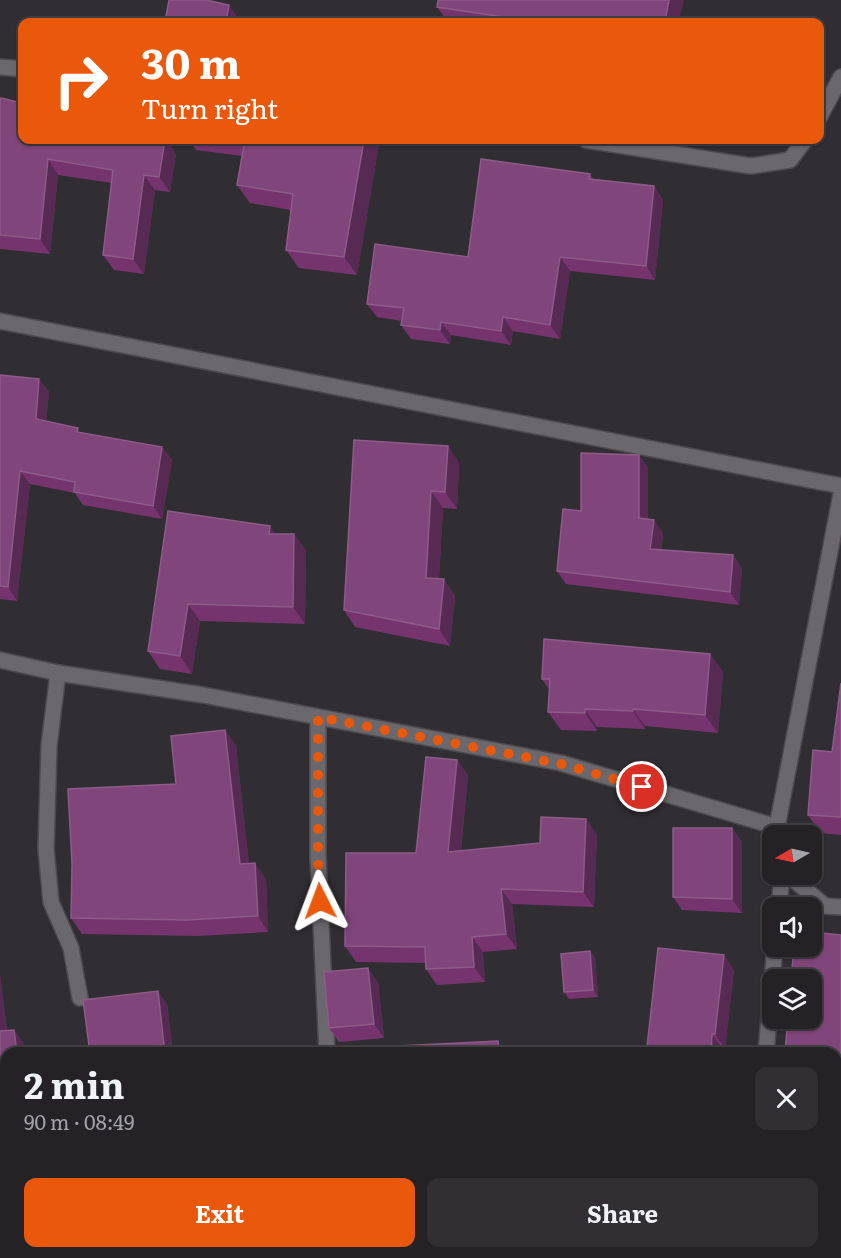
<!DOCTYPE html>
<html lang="en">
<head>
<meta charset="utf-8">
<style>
	:root { --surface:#252226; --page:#312f32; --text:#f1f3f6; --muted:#a3a4a7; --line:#423f43; --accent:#ea580c }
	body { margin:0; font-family:Literata,serif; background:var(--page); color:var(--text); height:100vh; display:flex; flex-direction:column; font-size:22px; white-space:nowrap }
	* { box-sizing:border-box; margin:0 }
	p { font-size:20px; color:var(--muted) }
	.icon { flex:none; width:33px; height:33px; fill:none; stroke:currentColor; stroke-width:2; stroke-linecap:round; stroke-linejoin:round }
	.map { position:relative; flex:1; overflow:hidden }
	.side { position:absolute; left:0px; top:1047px; width:842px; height:212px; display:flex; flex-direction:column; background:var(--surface); border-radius:18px 18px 0 0; box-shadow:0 2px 4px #0004,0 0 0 2px var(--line) }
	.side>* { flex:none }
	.hud { position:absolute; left:18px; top:18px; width:806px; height:126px; border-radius:12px; box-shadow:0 2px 4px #0004,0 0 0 2px var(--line); background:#ea580c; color:#fff; overflow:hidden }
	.needle { width:39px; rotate:261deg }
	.tools { position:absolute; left:762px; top:825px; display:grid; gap:12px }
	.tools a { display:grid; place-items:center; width:60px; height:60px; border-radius:12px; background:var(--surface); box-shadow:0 2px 4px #0004,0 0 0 2px var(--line); font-size:30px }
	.pin { position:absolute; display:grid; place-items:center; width:51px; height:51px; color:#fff; margin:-26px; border:3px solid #fff; border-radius:50%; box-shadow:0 2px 6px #0007 }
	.me { position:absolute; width:66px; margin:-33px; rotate:357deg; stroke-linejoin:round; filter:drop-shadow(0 0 4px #0008) }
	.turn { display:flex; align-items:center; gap:21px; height:126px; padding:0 24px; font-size:27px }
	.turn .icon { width:78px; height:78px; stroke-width:2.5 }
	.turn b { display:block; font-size:42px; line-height:51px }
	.round { display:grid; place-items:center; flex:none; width:63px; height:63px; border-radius:12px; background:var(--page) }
	.summary { display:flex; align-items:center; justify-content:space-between; height:102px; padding:0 24px }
	h1 { font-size:36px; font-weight:700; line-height:45px }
	.action { display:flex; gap:12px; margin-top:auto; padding:12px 24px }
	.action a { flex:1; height:69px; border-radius:12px; background:var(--accent); color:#fff; font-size:24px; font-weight:700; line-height:69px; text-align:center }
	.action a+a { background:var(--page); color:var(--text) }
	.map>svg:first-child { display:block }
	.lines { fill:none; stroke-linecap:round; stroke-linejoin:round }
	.minor-casing { stroke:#4d4a4f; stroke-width:18 }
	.minor { stroke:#6a676d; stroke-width:15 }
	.wall { fill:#76346f }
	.shaded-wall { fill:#562a52 }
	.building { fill:#80457a; stroke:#8d5b88; stroke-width:1.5 }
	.route { stroke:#ea580c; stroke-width:10; stroke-dasharray:0 18 }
</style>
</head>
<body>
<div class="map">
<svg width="841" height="1258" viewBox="0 0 841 1258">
	<rect width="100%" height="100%" fill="#312e33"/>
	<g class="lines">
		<defs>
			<g id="minor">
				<path d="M 0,67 L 22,69"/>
				<path d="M 819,118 L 841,77"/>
				<path d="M 586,140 L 751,166 L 790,160 L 805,140"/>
				<path d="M 0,321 L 841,486"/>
				<path d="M 0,660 L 58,673 L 203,695 L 561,763 L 777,827 L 778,836"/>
				<path d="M 58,673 L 49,746 L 46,849 L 51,902 L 71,948 L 80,998"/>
				<path d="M 318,717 L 318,858 L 327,1053"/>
				<path d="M 777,827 L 841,494"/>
				<path d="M 787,874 L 825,906 L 841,907"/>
				<path d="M 779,908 L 782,874"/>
				<path d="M 766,1053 L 775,946"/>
				<path d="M 360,1252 L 361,1258"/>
				<path d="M 747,1252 L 751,1258"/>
			</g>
		</defs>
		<use href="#minor" class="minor-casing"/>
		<use href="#minor" class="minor"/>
	</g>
	<g class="wall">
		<path d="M 437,7 L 679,22 L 448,22 Z"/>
		<path d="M 0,102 L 22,140 L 166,140 L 176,154 L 170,192 L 155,190 L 144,274 L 114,270 L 103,255 L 112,183 L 58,175 L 50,254 L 0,249 Z"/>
		<path d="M 189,140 L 376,140 L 379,144 L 357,275 L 299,268 L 286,250 L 291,210 L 250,203 L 237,185 L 242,156 L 196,150 Z"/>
		<path d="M 723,140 L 774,140 L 773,145 L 723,141 Z"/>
		<path d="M 590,174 L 593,179 L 654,186 L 663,200 L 655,280 L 570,271 L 560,339 L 513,331 L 511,345 L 451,335 L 450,344 L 411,339 L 401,325 L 402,321 L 377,317 L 367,304 L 468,257 Z"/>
		<path d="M 0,375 L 39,379 L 49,392 L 46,421 L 82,433 L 162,447 L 172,460 L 162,519 L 83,505 L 75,493 L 30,484 L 17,601 L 0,599 Z"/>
		<path d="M 448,446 L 459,463 L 457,509 L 443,508 L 439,579 L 455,596 L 450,646 L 355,627 L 344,610 Z"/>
		<path d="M 639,455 L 648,468 L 648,519 L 663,533 L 661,550 L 733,555 L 742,568 L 739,605 L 566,584 L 557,571 L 581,511 Z"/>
		<path d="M 168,511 L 270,526 L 275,534 L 294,534 L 306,551 L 305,624 L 200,621 L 192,674 L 160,669 L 148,651 Z"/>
		<path d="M 710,654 L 723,672 L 718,733 L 645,726 L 645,729 L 597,727 L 597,731 L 561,730 L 548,712 L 549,689 L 542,679 Z"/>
		<path d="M 841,683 L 841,835 L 821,833 L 808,815 L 832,752 Z"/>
		<path d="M 225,730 L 236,746 L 249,864 L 266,879 L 268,932 L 198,936 L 82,934 L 71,918 L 176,784 Z"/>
		<path d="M 457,760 L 468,775 L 461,851 L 540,843 L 586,819 L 597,835 L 594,907 L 512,904 L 517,949 L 483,952 L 485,982 L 437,985 L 426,969 L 425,963 L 356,962 L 345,946 L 416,853 Z"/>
		<path d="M 732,828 L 742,842 L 742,913 L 682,910 L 673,897 Z"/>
		<path d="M 841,935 L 841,1202 L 836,1202 L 836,1053 Z"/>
		<path d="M 590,951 L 595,958 L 598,997 L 569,999 L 564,992 Z"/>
		<path d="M 734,970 L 725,1049 L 723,1049 L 722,1053 L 380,1053 L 503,1048 L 647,1047 Z"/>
		<path d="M 0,975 L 7,1031 L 14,1030 L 25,1046 L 26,1053 L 6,1053 L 6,1160 L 0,1161 Z"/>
		<path d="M 378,982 L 384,1038 L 339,1042 L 329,1028 Z"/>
		<path d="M 167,1004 L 173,1053 L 90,1053 Z"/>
		<path d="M 26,1252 L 208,1252 L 167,1258 L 26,1258 Z"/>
		<path d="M 597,1252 L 702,1252 L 702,1258 L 598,1258 Z"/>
	</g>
	<g class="shaded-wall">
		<path d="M 669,0 L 684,0 L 679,22 L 665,22 Z"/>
		<path d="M 229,5 L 239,19 L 238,22 L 226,22 Z"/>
		<path d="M 165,140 L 176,154 L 170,192 L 159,177 Z"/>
		<path d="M 364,140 L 376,140 L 379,144 L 357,275 L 344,257 Z"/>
		<path d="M 769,140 L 774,140 L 773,145 Z"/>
		<path d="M 48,159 L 58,175 L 50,254 L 40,239 Z"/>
		<path d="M 144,175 L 155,190 L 144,274 L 133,259 Z"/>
		<path d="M 654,186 L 663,200 L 655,280 L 646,266 Z"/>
		<path d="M 560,257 L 570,271 L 560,339 L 550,325 Z"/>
		<path d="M 503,317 L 513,331 L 511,345 L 501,331 Z"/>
		<path d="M 441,322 L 451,335 L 450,344 L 440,330 Z"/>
		<path d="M 39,379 L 49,392 L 45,433 L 36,419 Z"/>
		<path d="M 448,446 L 459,463 L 457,509 L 445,492 Z"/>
		<path d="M 162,447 L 172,460 L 162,519 L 153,506 Z"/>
		<path d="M 639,455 L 648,468 L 648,531 L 639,518 Z"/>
		<path d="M 20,471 L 30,484 L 17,601 L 8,587 Z"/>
		<path d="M 431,491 L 443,508 L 438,594 L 426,578 Z"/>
		<path d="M 654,520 L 663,533 L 660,562 L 650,549 Z"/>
		<path d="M 270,526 L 282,544 L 269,534 Z"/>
		<path d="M 294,534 L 306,551 L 305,624 L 293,607 Z"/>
		<path d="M 733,555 L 742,568 L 739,605 L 730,592 Z"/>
		<path d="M 444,579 L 455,596 L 450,646 L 439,629 Z"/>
		<path d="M 188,604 L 200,621 L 192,674 L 180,656 Z"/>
		<path d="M 710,654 L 723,672 L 718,733 L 705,715 Z"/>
		<path d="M 585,709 L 597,727 L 597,731 L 585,713 Z"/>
		<path d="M 633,709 L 645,726 L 645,729 L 633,711 Z"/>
		<path d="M 225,730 L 236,746 L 251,880 L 240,864 Z"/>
		<path d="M 457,760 L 468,775 L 459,868 L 448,852 Z"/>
		<path d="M 586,819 L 597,835 L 594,907 L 583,892 Z"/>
		<path d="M 732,828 L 742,842 L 742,913 L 732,899 Z"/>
		<path d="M 255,863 L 266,879 L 268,932 L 258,916 Z"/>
		<path d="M 501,889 L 512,904 L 517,949 L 506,934 Z"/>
		<path d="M 472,937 L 483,952 L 485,982 L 474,967 Z"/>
		<path d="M 590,951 L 595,958 L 598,997 L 593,990 Z"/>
		<path d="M 724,955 L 734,970 L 725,1049 L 715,1034 Z"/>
		<path d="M 368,968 L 378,982 L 384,1038 L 374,1024 Z"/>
		<path d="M 0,975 L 9,1048 L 0,1035 Z"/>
		<path d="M 158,991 L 167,1004 L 173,1053 L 170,1053 L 164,1045 Z"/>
		<path d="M 14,1030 L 25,1046 L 26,1053 L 17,1053 Z"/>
		<path d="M 712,1034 L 723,1049 L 722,1053 L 711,1053 Z"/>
		<path d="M 96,1252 L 97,1252 L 101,1258 L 96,1258 Z"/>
		<path d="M 302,1252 L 307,1252 L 311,1258 L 303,1258 Z"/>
		<rect x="692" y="1252" width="10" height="6"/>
	</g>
	<g class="building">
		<path d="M 169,0 L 206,0 L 229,5 L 226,22 L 165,22 Z"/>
		<path d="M 438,0 L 669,0 L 665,22 L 537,22 L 437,7 Z"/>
		<path d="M 1,98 L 22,103 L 22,140 L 165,140 L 159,177 L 144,175 L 133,259 L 103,255 L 113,170 L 48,159 L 40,239 L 0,235 L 0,102 Z"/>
		<path d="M 245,140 L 364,140 L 344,257 L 286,250 L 293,194 L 237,185 Z"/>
		<path d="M 481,159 L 590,174 L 589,179 L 654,186 L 646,266 L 560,257 L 550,325 L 503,317 L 501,331 L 441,322 L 440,330 L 401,325 L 404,308 L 367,304 L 375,244 L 468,257 Z"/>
		<path d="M 0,375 L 39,379 L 36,419 L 78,428 L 77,432 L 162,447 L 153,506 L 74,492 L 75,482 L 20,471 L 8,587 L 0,586 Z"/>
		<path d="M 354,440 L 448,446 L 445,492 L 431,491 L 426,578 L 444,579 L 439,629 L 344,610 Z"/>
		<path d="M 581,453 L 639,455 L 639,518 L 654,520 L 650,549 L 733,555 L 730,592 L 557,571 L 563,509 L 581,511 Z"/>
		<path d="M 168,511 L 270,526 L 269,534 L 294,534 L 293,607 L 188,604 L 180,656 L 148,651 Z"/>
		<path d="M 544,639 L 710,654 L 705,715 L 633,709 L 633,711 L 585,709 L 585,713 L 548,712 L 550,679 L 542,679 Z"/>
		<path d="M 841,683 L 841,817 L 808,815 L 813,750 L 832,752 Z"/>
		<path d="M 225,730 L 240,864 L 255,863 L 258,916 L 187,920 L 71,918 L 72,864 L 68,789 L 176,784 L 171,736 Z"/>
		<path d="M 426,757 L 457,760 L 448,852 L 540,843 L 541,817 L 586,819 L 583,892 L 501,889 L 506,934 L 472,937 L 474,967 L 426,969 L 425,947 L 345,946 L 346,853 L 416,853 Z"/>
		<path d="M 673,828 L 732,828 L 732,899 L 673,897 Z"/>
		<path d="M 812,932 L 841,935 L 841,1183 L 836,1183 L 836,1053 L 785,1053 L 788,1018 L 812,1018 L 812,980 L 791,980 L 794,946 L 812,946 Z"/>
		<path d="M 658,948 L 724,955 L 715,1034 L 712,1034 L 711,1053 L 380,1053 L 379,1047 L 498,1041 L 499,1048 L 647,1047 Z"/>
		<path d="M 590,951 L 593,990 L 564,992 L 561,954 Z"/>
		<path d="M 368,968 L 374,1024 L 329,1028 L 324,972 Z"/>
		<path d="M 158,991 L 164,1045 L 97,1053 L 90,1053 L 83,1000 Z"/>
		<path d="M 14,1030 L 17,1053 L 6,1053 L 6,1143 L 0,1143 L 0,1031 Z"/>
		<rect x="26" y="1252" width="70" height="6"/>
		<path d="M 242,1252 L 302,1252 L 303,1258 L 243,1258 Z"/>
		<rect x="597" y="1252" width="95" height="5"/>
	</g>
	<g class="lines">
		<path class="route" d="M 320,901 L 318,858 L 318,717 L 561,764 L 642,787"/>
	</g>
</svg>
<div class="tools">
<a><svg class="needle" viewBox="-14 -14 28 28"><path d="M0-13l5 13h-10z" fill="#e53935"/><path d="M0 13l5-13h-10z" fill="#a3a4a7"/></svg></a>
<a><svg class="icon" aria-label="sound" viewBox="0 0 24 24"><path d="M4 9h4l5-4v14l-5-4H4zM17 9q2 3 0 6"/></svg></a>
<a><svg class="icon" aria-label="layers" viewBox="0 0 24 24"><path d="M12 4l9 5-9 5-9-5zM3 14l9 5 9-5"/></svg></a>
</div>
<div class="pin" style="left:642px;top:787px;background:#d93025"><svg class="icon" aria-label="arrive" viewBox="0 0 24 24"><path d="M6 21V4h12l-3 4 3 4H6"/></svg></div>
<svg class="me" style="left:320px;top:901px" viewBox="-20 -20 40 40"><path d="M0-17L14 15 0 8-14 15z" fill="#ea580c" stroke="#fff" stroke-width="4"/></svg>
<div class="hud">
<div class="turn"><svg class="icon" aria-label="right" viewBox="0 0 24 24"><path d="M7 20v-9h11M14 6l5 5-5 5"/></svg><div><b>30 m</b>Turn right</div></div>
</div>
<section class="side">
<div class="summary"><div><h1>2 min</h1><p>90 m · 08:49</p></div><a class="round"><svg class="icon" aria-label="close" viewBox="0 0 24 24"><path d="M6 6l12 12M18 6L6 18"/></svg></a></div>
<div class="action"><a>Exit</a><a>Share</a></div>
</section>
</div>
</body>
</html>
